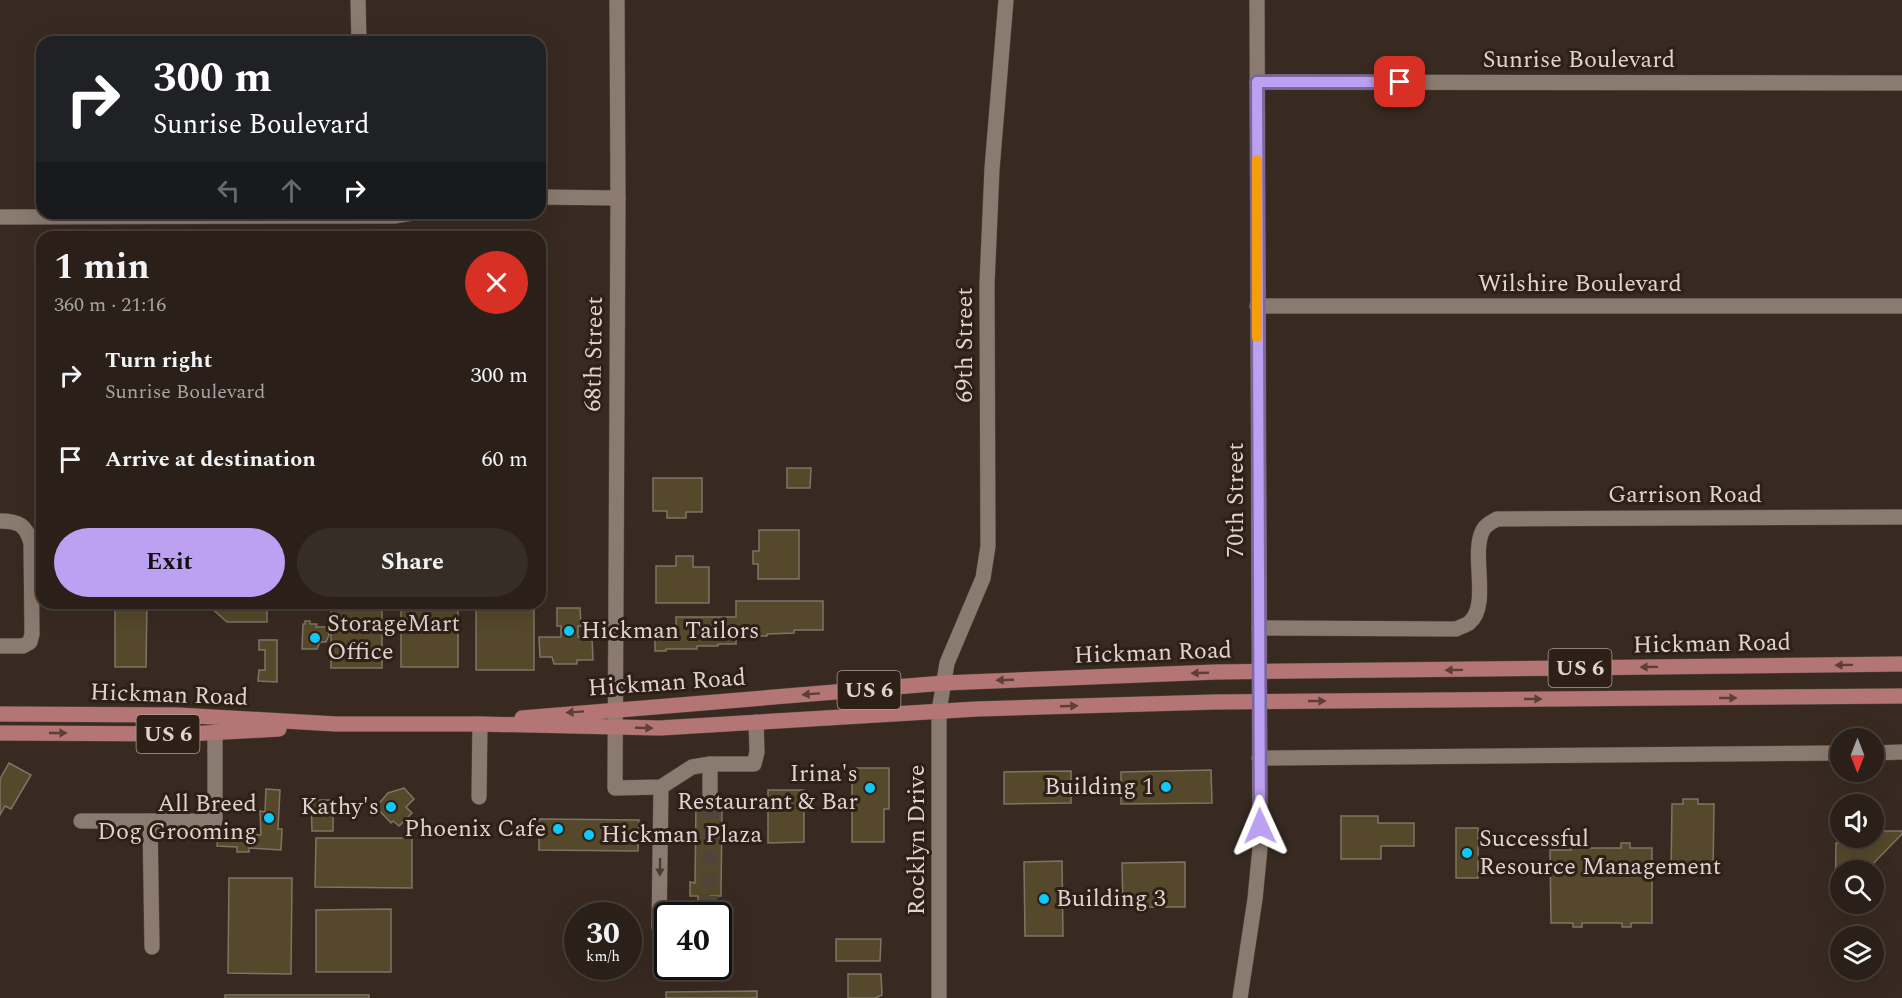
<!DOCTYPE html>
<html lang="en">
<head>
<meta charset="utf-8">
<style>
	:root { --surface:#2a2019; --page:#362d26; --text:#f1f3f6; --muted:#a5a3a2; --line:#463e38; --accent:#bca0f2 }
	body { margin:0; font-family:Spectral,serif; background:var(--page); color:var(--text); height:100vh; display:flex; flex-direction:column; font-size:22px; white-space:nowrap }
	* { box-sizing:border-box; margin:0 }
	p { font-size:20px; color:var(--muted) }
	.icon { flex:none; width:33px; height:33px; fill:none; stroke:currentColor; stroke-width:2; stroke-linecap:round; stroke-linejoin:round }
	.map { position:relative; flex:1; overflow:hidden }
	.panel { position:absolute; left:36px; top:231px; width:510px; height:378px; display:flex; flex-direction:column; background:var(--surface); border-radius:18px; box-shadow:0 6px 24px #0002,0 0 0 2px var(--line) }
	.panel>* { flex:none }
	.guide { position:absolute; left:36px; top:36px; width:510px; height:183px; border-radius:18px; box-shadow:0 6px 24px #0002,0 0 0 2px var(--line); background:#202124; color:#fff; overflow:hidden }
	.needle { width:39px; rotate:180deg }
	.tools { position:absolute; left:1830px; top:728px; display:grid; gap:12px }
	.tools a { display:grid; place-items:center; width:54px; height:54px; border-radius:50%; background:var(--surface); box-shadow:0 6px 24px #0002,0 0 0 2px var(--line); font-size:30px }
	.speed { position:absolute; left:564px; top:902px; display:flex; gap:12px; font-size:30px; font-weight:700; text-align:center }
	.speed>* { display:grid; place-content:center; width:78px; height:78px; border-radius:50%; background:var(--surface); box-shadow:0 6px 24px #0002,0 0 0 2px var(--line); line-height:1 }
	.speed small { font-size:15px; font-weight:400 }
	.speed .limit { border:3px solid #111; border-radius:9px; background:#fff; color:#111 }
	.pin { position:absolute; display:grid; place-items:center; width:51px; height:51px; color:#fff; margin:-26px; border-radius:12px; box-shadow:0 3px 9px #0006 }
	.me { position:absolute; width:66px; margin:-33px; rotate:359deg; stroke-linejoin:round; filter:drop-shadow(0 0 4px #0008) }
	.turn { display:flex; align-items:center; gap:21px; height:126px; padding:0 18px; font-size:27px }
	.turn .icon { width:78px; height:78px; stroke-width:2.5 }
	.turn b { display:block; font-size:42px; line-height:51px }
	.lanes { display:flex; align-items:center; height:57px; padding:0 18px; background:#0003; justify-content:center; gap:30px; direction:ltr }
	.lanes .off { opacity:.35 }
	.round { display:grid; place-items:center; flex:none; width:63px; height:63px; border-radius:32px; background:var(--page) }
	.headline { display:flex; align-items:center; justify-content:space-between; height:102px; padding:0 18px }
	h1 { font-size:36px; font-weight:700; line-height:45px }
	.cta { display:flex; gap:12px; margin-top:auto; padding:12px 18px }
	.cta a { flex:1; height:69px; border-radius:36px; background:var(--accent); color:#111; font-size:24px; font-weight:700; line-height:69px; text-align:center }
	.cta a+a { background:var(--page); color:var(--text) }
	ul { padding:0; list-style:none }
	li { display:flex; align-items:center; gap:18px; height:84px; padding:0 18px }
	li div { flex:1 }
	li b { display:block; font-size:22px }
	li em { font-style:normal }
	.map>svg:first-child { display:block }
	.building { fill:#55482b; stroke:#7d7564; stroke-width:1.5 }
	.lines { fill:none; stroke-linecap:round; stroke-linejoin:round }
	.minor-tunnel { stroke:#51443b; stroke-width:15; stroke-dasharray:15 8; stroke-linecap:butt }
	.minor-casing { stroke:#544841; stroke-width:16 }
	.major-casing { stroke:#544841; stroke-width:16 }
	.minor { stroke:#8b7a70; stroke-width:15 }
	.major { stroke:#b47674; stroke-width:15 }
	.oneway { fill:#5d3e38 }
	.oneway2 { fill:#4a3b32 }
	.route-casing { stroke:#7a689d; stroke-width:15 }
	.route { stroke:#bca0f2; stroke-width:10 }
	.slow { stroke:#f59e0b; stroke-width:10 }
	.poi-dot { fill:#0dcafa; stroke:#2e2017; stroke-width:2 }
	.labels { text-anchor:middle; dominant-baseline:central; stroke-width:6; stroke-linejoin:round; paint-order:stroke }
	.shield { fill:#2e2017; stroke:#a99e98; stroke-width:1.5 }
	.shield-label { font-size:22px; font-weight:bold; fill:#ded4cf }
	.street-label { font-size:24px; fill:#ded4cf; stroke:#2e2017 }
	.poi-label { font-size:24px; fill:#ded4cf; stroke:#2e2017; text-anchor:start }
</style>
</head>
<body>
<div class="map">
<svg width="1902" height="998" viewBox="0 0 1902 998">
	<rect width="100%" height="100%" fill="#382a21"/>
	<g class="building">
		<path d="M 787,468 L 811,468 L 810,488 L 787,488 Z"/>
		<path d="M 653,478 L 702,478 L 702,512 L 686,512 L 686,518 L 667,518 L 667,511 L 653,511 Z"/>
		<path d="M 759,530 L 799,530 L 799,579 L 758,579 L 758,564 L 753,564 L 753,551 L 759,551 Z"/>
		<path d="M 676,556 L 693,556 L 693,567 L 709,567 L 709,603 L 656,603 L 656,566 L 676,566 Z"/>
		<path d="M 736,601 L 823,601 L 823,630 L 794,630 L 794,633 L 767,634 L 767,636 L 736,636 L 736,644 L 718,644 L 718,646 L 697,646 L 697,649 L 666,649 L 666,651 L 655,651 L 655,627 L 676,627 L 676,617 L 736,617 Z"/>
		<path d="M 115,603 L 147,603 L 146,667 L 115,667 Z"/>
		<path d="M 210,603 L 267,603 L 267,622 L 227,622 L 210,607 Z"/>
		<rect x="294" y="603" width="33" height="2"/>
		<rect x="331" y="603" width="51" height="65"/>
		<rect x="401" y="603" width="57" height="64"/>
		<path d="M 557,608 L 580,608 L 581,626 L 578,626 L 578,637 L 592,637 L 593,660 L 577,660 L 577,664 L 554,664 L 552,657 L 540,657 L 539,637 L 561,637 L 561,626 L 557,626 Z"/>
		<rect x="476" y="610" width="58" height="60"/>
		<path d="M 305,621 L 310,621 L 310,624 L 317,624 L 316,627 L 326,627 L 329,635 L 326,642 L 320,642 L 317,649 L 302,649 L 303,624 L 305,624 Z"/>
		<path d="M 259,640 L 277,640 L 277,682 L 258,681 L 259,670 L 265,670 L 265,650 L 259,650 Z"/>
		<path d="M 9,763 L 31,775 L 11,809 L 5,806 L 0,815 L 0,779 Z"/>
		<path d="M 852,768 L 889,768 L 889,809 L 884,809 L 884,842 L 852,842 Z"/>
		<path d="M 1211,770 L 1212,803 L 1121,804 L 1121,772 Z"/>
		<path d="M 1071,771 L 1071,803 L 1004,804 L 1004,772 Z"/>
		<path d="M 404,788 L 414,799 L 406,807 L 412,813 L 399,826 L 393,821 L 391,823 L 376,807 L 388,793 Z"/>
		<path d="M 266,789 L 280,790 L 278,829 L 282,829 L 281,850 L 249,848 L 249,852 L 237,852 L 237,847 L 217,846 L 218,832 L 261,835 L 260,811 L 265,812 Z"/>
		<path d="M 768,790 L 804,790 L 804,842 L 768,843 Z"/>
		<path d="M 1683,799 L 1698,799 L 1698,804 L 1714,804 L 1713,873 L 1671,873 L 1672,804 L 1683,804 Z"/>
		<path d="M 311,800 L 333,800 L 333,831 L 312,831 Z"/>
		<path d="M 696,804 L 722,804 L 721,896 L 710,896 L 710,915 L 698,915 L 698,896 L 690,896 L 690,882 L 695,883 Z"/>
		<path d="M 1341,816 L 1378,816 L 1378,823 L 1414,823 L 1414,846 L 1381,846 L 1381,859 L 1341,859 Z"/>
		<path d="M 539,819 L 639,820 L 638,851 L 539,850 Z"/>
		<rect x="1456" y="828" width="22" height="50"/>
		<path d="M 1874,831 L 1902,831 L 1902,834 L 1867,870 L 1840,870 L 1840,898 L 1835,903 L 1836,843 L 1841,843 L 1842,837 L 1874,837 Z"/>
		<path d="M 316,838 L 412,838 L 412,888 L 315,887 Z"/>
		<path d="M 1621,843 L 1630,843 L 1630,848 L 1652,848 L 1652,923 L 1631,923 L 1631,927 L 1622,927 L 1622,923 L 1582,923 L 1582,927 L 1573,927 L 1573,923 L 1551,923 L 1550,850 L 1571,850 L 1571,844 L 1580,844 L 1580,848 L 1621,848 Z"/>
		<path d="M 1062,861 L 1063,936 L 1025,936 L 1024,862 Z"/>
		<path d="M 1185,862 L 1185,907 L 1123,907 L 1122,863 Z"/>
		<path d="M 229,878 L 292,878 L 291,974 L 228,973 Z"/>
		<path d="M 391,909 L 391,972 L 316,972 L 316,910 Z"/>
		<path d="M 836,939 L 881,939 L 880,961 L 836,961 Z"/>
		<path d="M 848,974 L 881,974 L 882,995 L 875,998 L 848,998 Z"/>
		<path d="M 757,991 L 757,998 L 666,998 L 666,992 Z"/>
		<rect x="225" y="995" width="144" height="3"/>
	</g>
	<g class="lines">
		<path class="minor-tunnel" d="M 710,804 L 710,915"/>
		<defs>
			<g id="minor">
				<path d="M 358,0 L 359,42"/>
				<path d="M 617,0 L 618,198 L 615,788 L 661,787 L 692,767 L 710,764 L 754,764 L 757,752 L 756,722"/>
				<path d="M 1257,82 L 1902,83"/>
				<path d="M 540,197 L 618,198"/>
				<path d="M 0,217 L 394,216 L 413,213"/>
				<path d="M 1257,306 L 1902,306"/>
				<path d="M 0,521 C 19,521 26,525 31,543 L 32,634 L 30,642 L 23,646 L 0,646"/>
				<path d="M 1259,628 L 1456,629 C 1460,627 1466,625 1469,623 C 1491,605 1470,554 1483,530 C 1486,524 1492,522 1497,519 L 1902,517"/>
				<path d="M 1874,753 L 1902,752"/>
				<path d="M 1259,758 L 1840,753"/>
				<path d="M 710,764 L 710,804"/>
				<path d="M 661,787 L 659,927 L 662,937 L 668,944"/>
				<path d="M 479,797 L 480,724"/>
				<path d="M 81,821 L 215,821 L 215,732"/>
				<path d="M 150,821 L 152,947"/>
				<path d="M 939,998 L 939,711 L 947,663 L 983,578 L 988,546 L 987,284 L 992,169 L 1006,0"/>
				<path d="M 1240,998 L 1255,899 L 1260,848 L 1257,0"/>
			</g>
			<g id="major">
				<path d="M 0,714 L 178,715 L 336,724 L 480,724 L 660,728 L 977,709 L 1215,702 L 1902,696"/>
				<path d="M 522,718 L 944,683 L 1216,672 L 1902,664"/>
				<path d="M 0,733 L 188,734 L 279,729"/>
			</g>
		</defs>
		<use href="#minor" class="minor-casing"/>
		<use href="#major" class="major-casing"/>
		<use href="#minor" class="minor"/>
		<use href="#major" class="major"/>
	</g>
	<defs><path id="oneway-solid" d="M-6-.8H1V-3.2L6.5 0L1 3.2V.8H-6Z" transform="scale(1.5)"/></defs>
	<g class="oneway">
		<use href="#oneway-solid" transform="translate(1844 665) rotate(179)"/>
		<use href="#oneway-solid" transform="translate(1649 667) rotate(179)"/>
		<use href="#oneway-solid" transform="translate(1454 670) rotate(179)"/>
		<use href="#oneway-solid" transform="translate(1200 673) rotate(178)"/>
		<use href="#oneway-solid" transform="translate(1005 680) rotate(178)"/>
		<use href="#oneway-solid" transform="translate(811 694) rotate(176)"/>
		<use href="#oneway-solid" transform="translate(1728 698)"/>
		<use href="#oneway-solid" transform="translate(1533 699)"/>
		<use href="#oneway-solid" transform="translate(1317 701)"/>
		<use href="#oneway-solid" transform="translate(1069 706) rotate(-2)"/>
		<use href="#oneway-solid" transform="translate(575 712) rotate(176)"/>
		<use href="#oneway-solid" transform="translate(644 728) rotate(2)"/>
		<use href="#oneway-solid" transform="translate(58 733)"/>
	</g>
	<use class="oneway2" href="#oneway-solid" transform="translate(660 867) rotate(91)"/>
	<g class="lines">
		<defs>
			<path id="route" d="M 1260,826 L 1257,82 L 1400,82"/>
		</defs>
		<use href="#route" class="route-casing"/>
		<use href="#route" class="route"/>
		<path class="slow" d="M 1257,160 L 1257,337"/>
	</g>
	<g class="poi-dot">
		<circle cx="569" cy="631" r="6"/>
		<circle cx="315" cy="638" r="6"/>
		<circle cx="1166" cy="787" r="6"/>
		<circle cx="870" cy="788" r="6"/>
		<circle cx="391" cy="807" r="6"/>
		<circle cx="269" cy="818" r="6"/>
		<circle cx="558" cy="829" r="6"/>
		<circle cx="589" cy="835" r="6"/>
		<circle cx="1467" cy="853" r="6"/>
		<circle cx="1044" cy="899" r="6"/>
	</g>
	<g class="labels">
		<g class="shield">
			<rect x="1548.5" y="649" width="63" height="38" rx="4.5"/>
			<rect x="837.5" y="671" width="63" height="38" rx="4.5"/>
			<rect x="136.5" y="715" width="63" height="38" rx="4.5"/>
		</g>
		<g class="shield-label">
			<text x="1580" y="668">US 6</text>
			<text x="869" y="690">US 6</text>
			<text x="168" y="734">US 6</text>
		</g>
		<g class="street-label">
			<text x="1579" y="60">Sunrise Boulevard</text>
			<text x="1580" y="284">Wilshire Boulevard</text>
			<text transform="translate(965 345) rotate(-90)">69th Street</text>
			<text transform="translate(594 354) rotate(-89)">68th Street</text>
			<text x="1685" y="495">Garrison Road</text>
			<text transform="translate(1236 500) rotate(-90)">70th Street</text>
			<text transform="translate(1712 644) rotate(-1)">Hickman Road</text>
			<text transform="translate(1153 653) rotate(-2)">Hickman Road</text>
			<text transform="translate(667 683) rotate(-4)">Hickman Road</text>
			<text transform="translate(169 695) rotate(2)">Hickman Road</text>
			<text transform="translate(917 840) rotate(-90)">Rocklyn Drive</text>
		</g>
		<g class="poi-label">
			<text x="327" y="624">StorageMart<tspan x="327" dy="28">Office</tspan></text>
			<text x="581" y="631">Hickman Tailors</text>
			<text x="858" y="774" text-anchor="end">Irina's<tspan x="858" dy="28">Restaurant &amp; Bar</tspan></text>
			<text x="1154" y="787" text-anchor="end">Building 1</text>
			<text x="257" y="804" text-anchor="end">All Breed<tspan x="257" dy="28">Dog Grooming</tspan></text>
			<text x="379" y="807" text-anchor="end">Kathy's</text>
			<text x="546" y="829" text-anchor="end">Phoenix Cafe</text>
			<text x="601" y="835">Hickman Plaza</text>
			<text x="1479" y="839">Successful<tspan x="1479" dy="28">Resource Management</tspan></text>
			<text x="1056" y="899">Building 3</text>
		</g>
	</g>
</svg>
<div class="tools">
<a><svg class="needle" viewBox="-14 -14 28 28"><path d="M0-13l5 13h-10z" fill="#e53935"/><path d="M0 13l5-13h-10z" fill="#a5a3a2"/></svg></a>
<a><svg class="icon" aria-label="sound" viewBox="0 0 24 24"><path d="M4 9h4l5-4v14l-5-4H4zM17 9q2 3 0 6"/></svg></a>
<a><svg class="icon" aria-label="search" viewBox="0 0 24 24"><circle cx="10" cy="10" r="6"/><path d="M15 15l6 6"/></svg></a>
<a><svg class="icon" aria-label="layers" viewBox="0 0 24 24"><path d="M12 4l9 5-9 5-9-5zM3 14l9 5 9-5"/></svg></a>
</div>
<div class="speed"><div>30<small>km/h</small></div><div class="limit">40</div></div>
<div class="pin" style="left:1400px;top:82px;background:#d93025"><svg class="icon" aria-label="arrive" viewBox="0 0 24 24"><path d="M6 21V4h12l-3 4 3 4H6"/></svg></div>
<svg class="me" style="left:1260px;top:826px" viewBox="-20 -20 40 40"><path d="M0-17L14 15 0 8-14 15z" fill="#bca0f2" stroke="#fff" stroke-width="4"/></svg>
<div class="guide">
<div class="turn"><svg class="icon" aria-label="right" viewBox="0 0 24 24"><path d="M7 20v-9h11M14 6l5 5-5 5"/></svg><div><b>300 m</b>Sunrise Boulevard</div></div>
<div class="lanes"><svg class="icon off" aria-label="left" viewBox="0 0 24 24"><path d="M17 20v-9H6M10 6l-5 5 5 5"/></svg><svg class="icon off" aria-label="ahead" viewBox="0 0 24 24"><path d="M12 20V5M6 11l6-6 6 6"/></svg><svg class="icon" aria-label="right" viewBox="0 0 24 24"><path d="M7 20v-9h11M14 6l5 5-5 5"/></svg></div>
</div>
<section class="panel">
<div class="headline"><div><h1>1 min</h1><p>360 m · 21:16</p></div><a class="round" style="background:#d93025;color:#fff"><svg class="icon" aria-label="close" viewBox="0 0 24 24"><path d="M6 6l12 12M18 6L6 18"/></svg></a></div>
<ul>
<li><svg class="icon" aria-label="right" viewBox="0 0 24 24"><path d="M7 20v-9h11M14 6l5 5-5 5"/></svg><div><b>Turn right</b><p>Sunrise Boulevard</p></div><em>300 m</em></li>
<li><svg class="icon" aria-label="arrive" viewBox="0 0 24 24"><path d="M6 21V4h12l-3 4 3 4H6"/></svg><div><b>Arrive at destination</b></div><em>60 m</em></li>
</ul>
<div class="cta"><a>Exit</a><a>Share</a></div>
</section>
</div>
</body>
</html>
